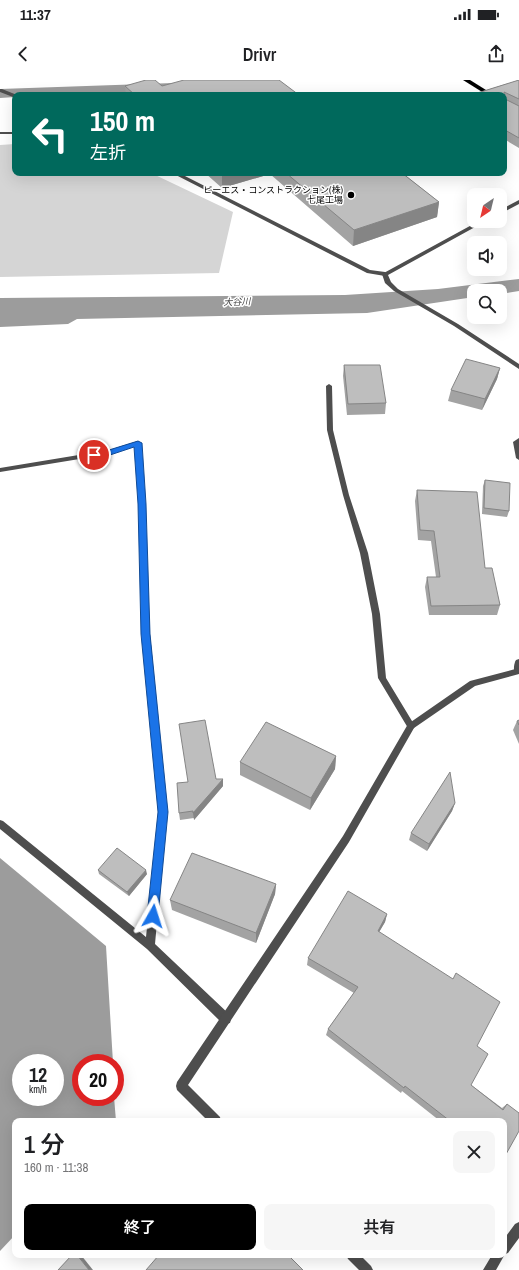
<!DOCTYPE html>
<html lang="ja">
<head>
<meta charset="utf-8">
<style>
	:root { --surface:#fff; --page:#f6f6f6; --text:#202124; --muted:#757577; --accent:#000 }
	body { margin:0; font-family:"Archivo Narrow","Noto Sans JP",sans-serif; background:var(--page); color:var(--text); height:100vh; display:flex; flex-direction:column; font-size:15px; white-space:nowrap }
	* { box-sizing:border-box; margin:0 }
	p { font-size:13px; color:var(--muted) }
	.icon { flex:none; width:22px; height:22px; fill:none; stroke:currentColor; stroke-width:2; stroke-linecap:round; stroke-linejoin:round }
	.map { position:relative; flex:1; overflow:hidden }
	.drawer { position:absolute; left:12px; top:1038px; width:495px; height:140px; display:flex; flex-direction:column; background:var(--surface); border-radius:8px; box-shadow:0 4px 16px #0002 }
	.drawer>* { flex:none }
	.guide { position:absolute; left:12px; top:12px; width:495px; height:84px; border-radius:8px; box-shadow:0 4px 16px #0002; background:#00695c; color:#fff; overflow:hidden }
	.needle { width:26px; rotate:215deg }
	.fabs { position:absolute; left:467px; top:108px; display:grid; gap:8px }
	.fabs a { display:grid; place-items:center; width:40px; height:40px; border-radius:8px; background:var(--surface); box-shadow:0 4px 16px #0002; font-size:20px }
	.speed { position:absolute; left:12px; top:974px; display:flex; gap:8px; font-size:20px; font-weight:700; text-align:center }
	.speed>* { display:grid; place-content:center; width:52px; height:52px; border-radius:50%; background:var(--surface); box-shadow:0 4px 16px #0002; line-height:1 }
	.speed small { font-size:10px; font-weight:400 }
	.speed .limit { border:6px solid #d22; background:#fff; color:#111 }
	.pin { position:absolute; display:grid; place-items:center; width:34px; height:34px; color:#fff; margin:-17px; border:2px solid #fff; border-radius:50%; box-shadow:0 1px 4px #0007 }
	.me { position:absolute; width:44px; margin:-22px; rotate:6deg; stroke-linejoin:round; filter:drop-shadow(0 0 3px #0008) }
	.turn { display:flex; align-items:center; gap:14px; height:84px; padding:0 12px; font-size:18px }
	.turn .icon { width:52px; height:52px; stroke-width:2.5 }
	.turn b { display:block; font-size:28px; line-height:34px }
	.round { display:grid; place-items:center; flex:none; width:42px; height:42px; border-radius:8px; background:var(--page) }
	.headline { display:flex; align-items:center; justify-content:space-between; height:68px; padding:0 12px }
	h1 { font-size:24px; font-weight:600; line-height:30px }
	.cta { display:flex; gap:8px; margin-top:auto; padding:8px 12px }
	.cta a { flex:1; height:46px; border-radius:8px; background:var(--accent); color:#fff; font-size:16px; font-weight:600; line-height:46px; text-align:center }
	.cta a+a { background:var(--page); color:var(--text) }
	.status { display:flex; justify-content:space-between; align-items:center; height:28px; padding:0 20px; background:var(--surface); direction:ltr }
	.status svg { height:11px; fill:currentColor }
	header { display:flex; justify-content:space-between; align-items:center; height:52px; padding:0 12px; background:var(--surface); font-size:18px; font-weight:600 }
	.map>svg:first-child { display:block }
	.green { fill:#d5d5d5 }
	.water { fill:#9c9c9c; fill-rule:evenodd }
	.lines { fill:none; stroke-linecap:round; stroke-linejoin:round }
	.service { fill:#4e4e4e; fill-rule:evenodd }
	.minor { fill:#4e4e4e; fill-rule:evenodd }
	.tertiary { fill:#4e4e4e; fill-rule:evenodd }
	.trunk { fill:#000; fill-rule:evenodd }
	.wall { fill:#a3a3a3 }
	.shaded-wall { fill:#858585 }
	.building { fill:#bebebe; stroke:#858585 }
	.route { fill:#1a73e8; stroke:#114b97 }
	.poi-dot { fill:#000; stroke:#fff; stroke-width:1.5 }
	.labels { text-anchor:middle; dominant-baseline:central; stroke-width:3; stroke-linejoin:round; paint-order:stroke }
	.far-poi-label { font-size:9px; fill:#000; stroke:#fff; text-anchor:end }
	.far-water-label { font-size:9px; font-style:italic; fill:#3d3d3d; stroke:#fff }
</style>
</head>
<body>
<div class="status"><b>11:37</b><svg viewBox="0 0 49 12"><path d="M0 12V9h3v3zM5 12V6h3v6zM10 12V3h3v9zM15 12V0h3v12zM26 1h20v11H26zM47 4h2v5h-2z"/></svg></div>
<header><svg class="icon" aria-label="back" viewBox="0 0 24 24"><path d="M15 5l-7 7 7 7"/></svg>Drivr<svg class="icon" aria-label="share" viewBox="0 0 24 24"><path d="M12 15V3M7 8l5-5 5 5M5 13v7h14v-7"/></svg></header>
<div class="map">
<svg width="519" height="1190" viewBox="0 0 519 1190">
	<rect width="100%" height="100%" fill="#fff"/>
	<path class="green" d="M 15,64 L 15,93 L 151,93 L 233,132 L 219,193 L 0,197 L 0,65 Z"/>
	<g class="water">
		<path d="M 173,3 L 183,11 L 15,15 L 15,17 L 0,18 L 0,9 Z"/>
		<path d="M 519,199 L 519,211 L 500,214 L 500,211 L 474,211 L 474,217 L 367,233 L 77,239 L 68,244 L 0,247 L 0,218 L 345,215 L 438,209 Z"/>
		<path d="M 0,778 L 106,866 L 113,983 L 81,983 L 81,1017 L 114,1017 L 116,1041 L 15,1041 L 15,1155 L 0,1171 ZM 21,983 L 55,983 L 55,1017 L 21,1017 Z"/>
	</g>
	<g class="lines">
		<g class="service">
			<rect x="0" y="52" width="15" height="2"/>
			<path d="M 329,304 L 332,306 L 333,350 L 349,415 L 368,473 L 380,534 L 386,598 L 415,646 L 414,648 L 411,650 L 408,648 L 378,598 L 372,534 L 360,473 L 343,415 L 327,350 L 326,306 Z"/>
			<path d="M 519,358 L 519,380 L 516,378 L 513,362 Z"/>
			<path d="M 138,361 L 141,363 L 145,424 L 150,554 L 167,732 L 155,864 L 230,935 L 231,939 L 230,943 L 226,944 L 222,943 L 147,869 L 0,749 L 0,740 L 3,741 L 146,857 L 159,732 L 142,554 L 139,424 L 135,366 L 110,374 L 0,392 L 0,388 L 109,370 Z"/>
			<path d="M 519,579 L 519,594 L 515,593 C 513,590 514,583 516,580 Z"/>
			<path d="M 519,1142 L 519,1158 L 508,1173 L 505,1174 L 496,1190 L 483,1190 L 492,1175 L 504,1175 L 504,1159 L 515,1144 Z"/>
		</g>
		<g class="minor">
			<path d="M 0,9 L 2,9 L 17,15 L 15,15 L 15,17 L 13,17 L 0,12 Z"/>
			<path d="M 172,93 L 179,93 L 370,190 L 385,192 L 388,194 L 385,196 L 367,193 Z"/>
			<path d="M 519,588 L 519,594 L 475,606 L 414,648 L 349,762 L 188,1005 L 220,1037 L 221,1041 L 208,1041 L 177,1010 L 176,1006 L 177,1002 L 343,756 L 408,644 L 470,601 Z"/>
			<path d="M 346,1175 L 360,1175 L 371,1186 L 373,1190 L 359,1190 L 348,1179 Z"/>
		</g>
		<g class="tertiary">
			<path d="M 519,120 L 519,124 L 500,134 L 500,130 Z"/>
			<path d="M 479,141 L 486,141 L 388,195 L 391,202 L 398,209 L 458,244 L 519,284 L 519,289 L 454,246 L 394,211 L 385,203 L 382,194 Z"/>
		</g>
		<path class="trunk" d="M 463,0 L 470,0 L 494,15 L 487,15 Z"/>
	</g>
	<g class="wall">
		<path d="M 519,0 L 519,68 L 504,59 L 504,15 L 471,15 Z"/>
		<path d="M 125,6 L 162,6 L 299,15 L 126,15 Z"/>
		<path d="M 205,93 L 402,93 L 439,122 L 437,137 L 353,166 L 270,94 L 222,108 Z"/>
		<path d="M 344,285 L 386,323 L 385,334 L 347,335 L 343,296 Z"/>
		<path d="M 500,288 L 497,299 L 482,330 L 448,321 L 451,310 Z"/>
		<path d="M 485,400 L 509,431 L 507,437 L 482,434 L 483,406 Z"/>
		<path d="M 417,410 L 485,488 L 500,525 L 497,535 L 429,535 L 425,507 L 427,497 L 436,497 L 431,461 L 418,460 L 415,421 Z"/>
		<path d="M 519,640 L 519,664 L 513,650 L 517,641 Z"/>
		<path d="M 336,676 L 335,689 L 310,730 L 240,695 L 240,682 Z"/>
		<path d="M 216,699 L 223,699 L 223,706 L 194,740 L 194,738 L 180,740 L 179,733 Z"/>
		<path d="M 455,723 L 452,731 L 427,771 L 409,760 L 411,753 Z"/>
		<path d="M 98,790 L 147,794 L 129,816 L 99,794 Z"/>
		<path d="M 276,804 L 275,814 L 256,863 L 172,830 L 170,820 Z"/>
		<path d="M 387,834 L 385,842 L 379,852 L 477,966 L 471,1005 L 502,1028 L 507,1024 L 505,1076 L 504,1077 L 504,1041 L 440,1041 L 402,1011 L 401,1013 L 326,955 L 328,949 L 354,913 L 307,885 L 308,878 Z"/>
	</g>
	<g class="shaded-wall">
		<path d="M 222,93 L 270,93 L 270,94 L 222,108 Z"/>
		<path d="M 439,122 L 437,137 L 353,166 L 354,150 Z"/>
		<path d="M 500,288 L 497,299 L 482,330 L 485,319 Z"/>
		<path d="M 336,676 L 335,689 L 310,730 L 311,718 Z"/>
		<path d="M 223,699 L 223,706 L 194,740 L 193,733 Z"/>
		<path d="M 455,723 L 452,731 L 427,771 L 429,764 Z"/>
		<path d="M 146,790 L 147,794 L 129,816 L 127,812 Z"/>
		<path d="M 276,804 L 275,814 L 256,863 L 256,853 Z"/>
		<path d="M 387,834 L 385,842 L 375,859 L 378,851 Z"/>
		<path d="M 77,1175 L 81,1175 L 93,1190 L 89,1190 Z"/>
	</g>
	<g class="building">
		<path d="M 146,0 L 155,0 L 162,6 L 184,0 L 279,0 L 299,15 L 135,15 L 125,6 Z"/>
		<path d="M 519,0 L 519,19 L 504,12 L 505,19 L 519,26 L 519,58 L 505,50 L 507,49 L 504,48 L 504,15 L 471,15 Z"/>
		<path d="M 286,93 L 402,93 L 439,122 L 354,150 Z"/>
		<path d="M 466,279 L 500,288 L 485,319 L 451,310 Z"/>
		<path d="M 344,285 L 380,285 L 386,323 L 348,324 Z"/>
		<path d="M 485,400 L 510,403 L 509,431 L 484,428 Z"/>
		<path d="M 417,410 L 477,412 L 485,488 L 492,488 L 500,525 L 431,526 L 427,497 L 440,497 L 434,451 L 420,450 Z"/>
		<path d="M 205,640 L 216,699 L 223,699 L 193,733 L 193,731 L 179,733 L 177,703 L 188,702 L 179,644 Z"/>
		<path d="M 519,640 L 519,645 L 517,641 Z"/>
		<path d="M 266,642 L 336,676 L 311,718 L 240,682 Z"/>
		<path d="M 450,692 L 455,723 L 429,764 L 411,753 Z"/>
		<path d="M 117,768 L 146,790 L 127,812 L 98,790 Z"/>
		<path d="M 192,773 L 276,804 L 256,853 L 170,820 Z"/>
		<path d="M 348,811 L 387,834 L 378,851 L 453,899 L 456,893 L 500,922 L 477,966 L 488,974 L 471,1005 L 503,1030 L 507,1024 L 519,1033 L 519,1051 L 505,1076 L 504,1076 L 504,1041 L 450,1041 L 405,1006 L 404,1008 L 328,949 L 358,907 L 308,878 Z"/>
		<path d="M 72,1175 L 77,1175 L 89,1190 L 58,1190 Z"/>
		<path d="M 159,1175 L 288,1175 L 303,1190 L 146,1190 Z"/>
	</g>
	<path class="route" d="M 138,361 L 142,363 L 146,424 L 150,554 L 168,732 L 158,836 L 156,840 L 153,842 L 149,840 L 147,836 L 158,732 L 141,554 L 138,424 L 134,367 L 110,375 L 94,377 L 91,375 L 92,373 L 109,370 Z"/>
	<circle class="poi-dot" cx="351" cy="115" r="4"/>
	<g class="labels">
		<g class="far-poi-label">
			<text x="343" y="110">ピーエス・コンストラクション(株)<tspan x="343" dy="10">七尾工場</tspan></text>
		</g>
		<g class="far-water-label">
			<text transform="translate(237 222) rotate(-2)">大谷川</text>
		</g>
	</g>
</svg>
<div class="fabs">
<a><svg class="needle" viewBox="-14 -14 28 28"><path d="M0-13l5 13h-10z" fill="#e53935"/><path d="M0 13l5-13h-10z" fill="#757577"/></svg></a>
<a><svg class="icon" aria-label="sound" viewBox="0 0 24 24"><path d="M4 9h4l5-4v14l-5-4H4zM17 9q2 3 0 6"/></svg></a>
<a><svg class="icon" aria-label="search" viewBox="0 0 24 24"><circle cx="10" cy="10" r="6"/><path d="M15 15l6 6"/></svg></a>
</div>
<div class="speed"><div>12<small>km/h</small></div><div class="limit">20</div></div>
<div class="pin" style="left:94px;top:375px;background:#d93025"><svg class="icon" aria-label="arrive" viewBox="0 0 24 24"><path d="M6 21V4h12l-3 4 3 4H6"/></svg></div>
<svg class="me" style="left:153px;top:836px" viewBox="-20 -20 40 40"><path d="M0-17L14 15 0 8-14 15z" fill="#1a73e8" stroke="#fff" stroke-width="4"/></svg>
<div class="guide">
<div class="turn"><svg class="icon" aria-label="left" viewBox="0 0 24 24"><path d="M17 20v-9H6M10 6l-5 5 5 5"/></svg><div><b>150 m</b>左折</div></div>
</div>
<section class="drawer">
<div class="headline"><div><h1>1 分</h1><p>160 m · 11:38</p></div><a class="round"><svg class="icon" aria-label="close" viewBox="0 0 24 24"><path d="M6 6l12 12M18 6L6 18"/></svg></a></div>
<div class="cta"><a>終了</a><a>共有</a></div>
</section>
</div>
</body>
</html>
